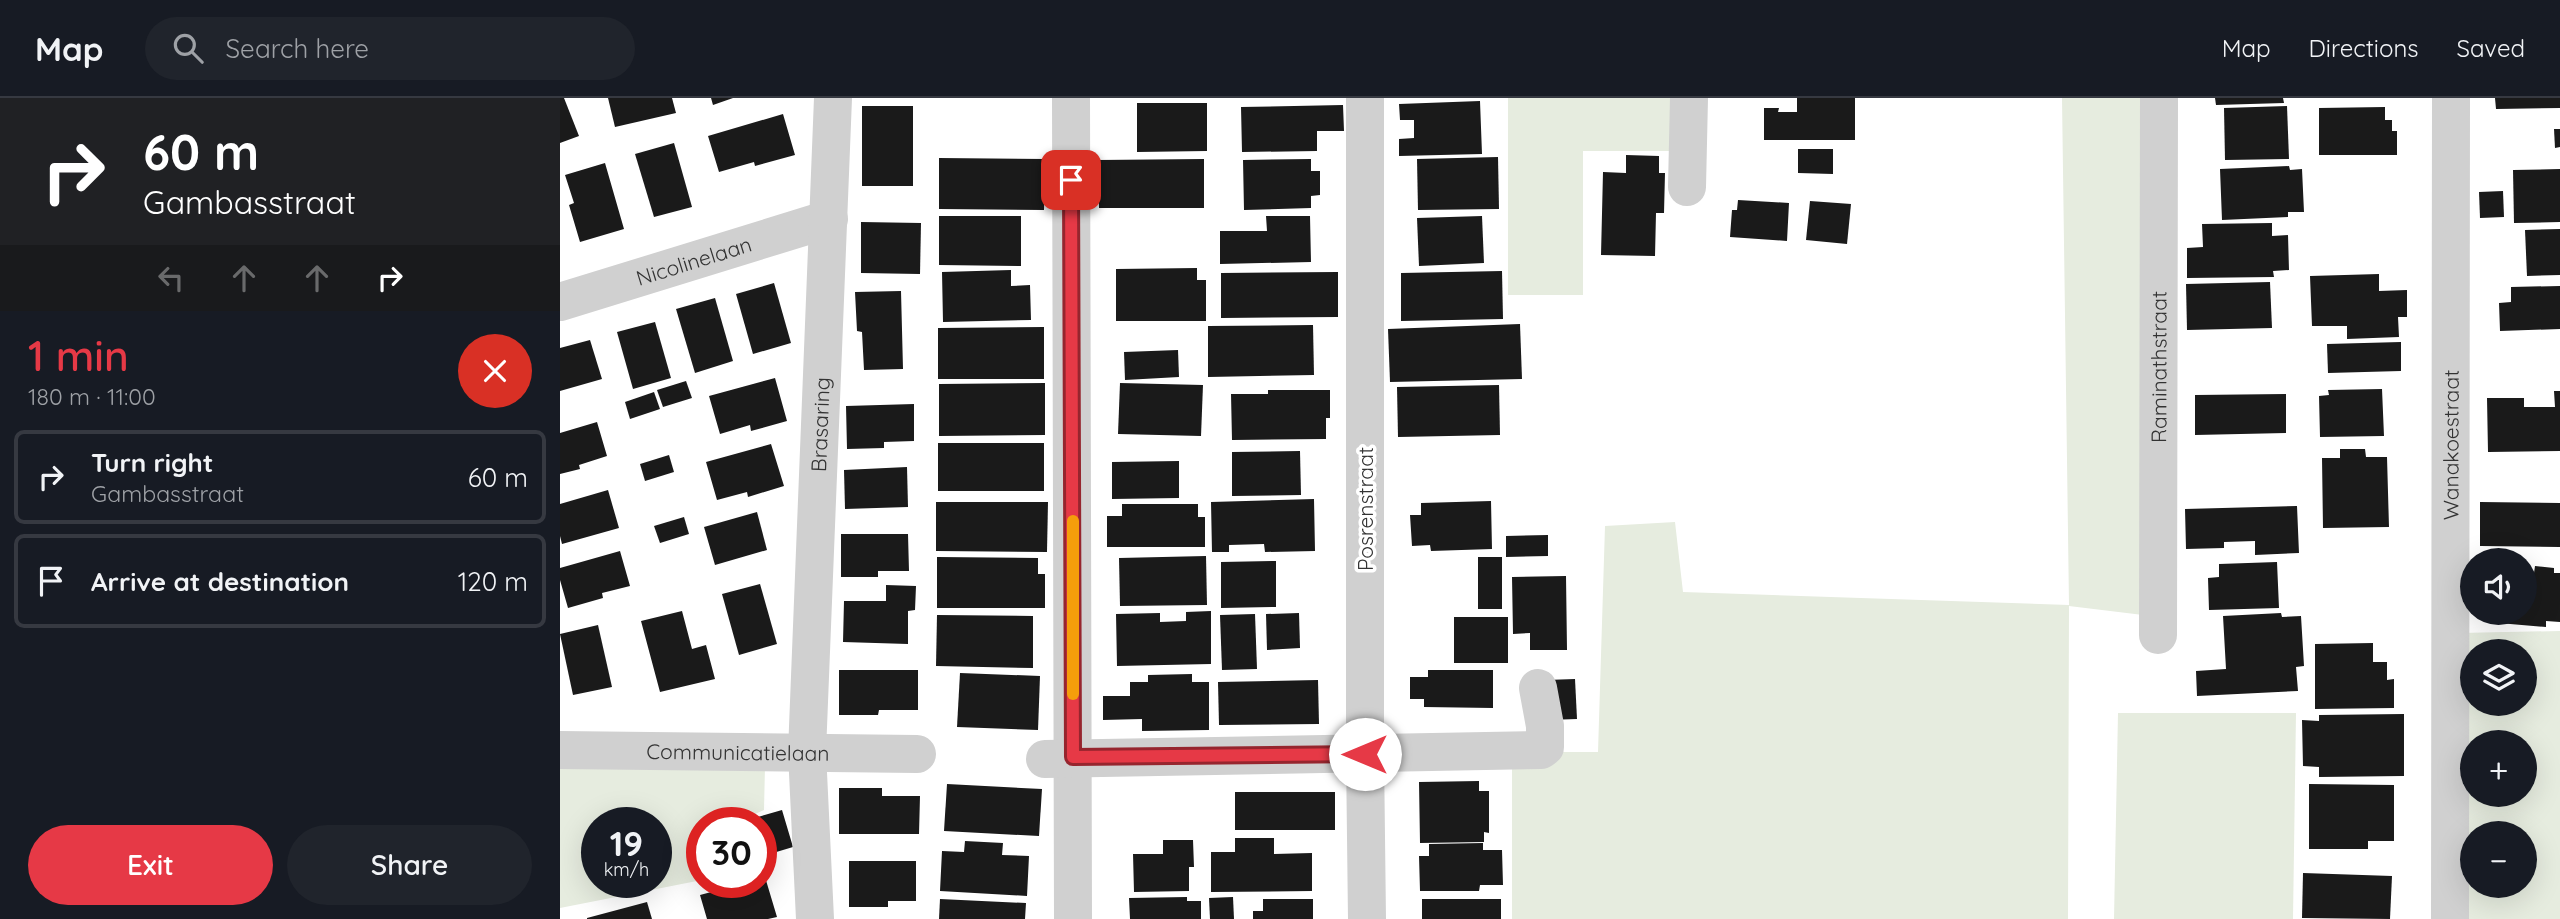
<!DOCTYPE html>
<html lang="en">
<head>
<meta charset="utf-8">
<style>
	:root { --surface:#171b24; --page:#20242c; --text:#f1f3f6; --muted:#9ea1a6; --line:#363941; --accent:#e63946 }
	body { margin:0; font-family:Quicksand,sans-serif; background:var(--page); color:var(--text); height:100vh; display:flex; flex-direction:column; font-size:26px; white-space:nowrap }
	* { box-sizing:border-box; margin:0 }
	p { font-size:23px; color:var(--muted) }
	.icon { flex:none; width:38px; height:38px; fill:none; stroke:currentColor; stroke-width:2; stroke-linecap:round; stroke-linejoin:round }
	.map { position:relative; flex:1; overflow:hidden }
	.drawer { display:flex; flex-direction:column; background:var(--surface); width:560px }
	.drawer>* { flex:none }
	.top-card { background:#202124; color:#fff; overflow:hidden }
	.fabs { position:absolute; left:1900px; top:450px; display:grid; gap:14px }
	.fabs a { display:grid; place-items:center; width:77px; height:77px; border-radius:50%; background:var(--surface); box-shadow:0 7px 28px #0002; font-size:35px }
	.speed { position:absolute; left:21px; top:709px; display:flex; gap:14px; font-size:35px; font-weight:700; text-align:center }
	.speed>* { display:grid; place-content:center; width:91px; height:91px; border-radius:50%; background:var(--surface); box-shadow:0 7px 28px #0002; line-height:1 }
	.speed small { font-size:18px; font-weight:400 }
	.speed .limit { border:10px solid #d22; background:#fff; color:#111 }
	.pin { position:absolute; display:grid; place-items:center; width:60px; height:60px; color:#fff; margin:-30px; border-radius:14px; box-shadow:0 4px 10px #0006 }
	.me { position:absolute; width:77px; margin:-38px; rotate:270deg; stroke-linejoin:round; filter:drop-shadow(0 0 5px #0008) }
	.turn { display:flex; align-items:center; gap:24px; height:147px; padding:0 28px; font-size:32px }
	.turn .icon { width:91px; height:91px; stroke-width:2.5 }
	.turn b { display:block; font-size:49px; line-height:60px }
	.lanes { display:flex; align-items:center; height:66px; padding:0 28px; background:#0003; justify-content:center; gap:35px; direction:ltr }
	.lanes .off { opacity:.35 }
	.round { display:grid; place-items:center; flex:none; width:74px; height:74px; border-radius:37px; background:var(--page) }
	.overview { display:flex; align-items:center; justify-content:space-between; height:119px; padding:0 28px }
	h1 { font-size:42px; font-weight:600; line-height:52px; color:var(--accent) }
	.cta { display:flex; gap:14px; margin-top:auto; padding:14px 28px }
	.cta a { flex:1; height:80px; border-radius:42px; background:var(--accent); color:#fff; font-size:28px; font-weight:600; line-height:80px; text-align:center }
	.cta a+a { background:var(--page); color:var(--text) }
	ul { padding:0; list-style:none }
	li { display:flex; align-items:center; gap:21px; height:94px; margin:0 14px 10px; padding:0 14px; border:4px solid var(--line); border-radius:10px }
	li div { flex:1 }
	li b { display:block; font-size:26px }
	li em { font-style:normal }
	header { display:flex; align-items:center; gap:42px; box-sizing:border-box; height:98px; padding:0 35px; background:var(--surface); border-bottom:2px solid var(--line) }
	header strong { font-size:33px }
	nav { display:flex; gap:38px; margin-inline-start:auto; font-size:24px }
	.search { width:490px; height:63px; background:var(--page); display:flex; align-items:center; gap:18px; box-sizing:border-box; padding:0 24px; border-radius:38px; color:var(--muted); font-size:26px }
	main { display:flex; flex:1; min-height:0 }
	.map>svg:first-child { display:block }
	.green { fill:#e6ecdf; fill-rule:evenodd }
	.building { fill:#1a1a1a }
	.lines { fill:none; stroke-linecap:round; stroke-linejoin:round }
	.minor { stroke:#d0d0d0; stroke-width:38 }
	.route-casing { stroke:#96252e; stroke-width:18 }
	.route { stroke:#e63946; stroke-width:12 }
	.slow { stroke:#f59e0b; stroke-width:12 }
	.labels { text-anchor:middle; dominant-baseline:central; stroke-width:7; stroke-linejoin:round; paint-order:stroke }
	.street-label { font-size:21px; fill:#333; stroke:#fff }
</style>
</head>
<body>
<header>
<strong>Map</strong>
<div class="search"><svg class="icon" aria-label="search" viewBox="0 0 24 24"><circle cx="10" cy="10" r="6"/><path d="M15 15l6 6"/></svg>Search here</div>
<nav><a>Map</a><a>Directions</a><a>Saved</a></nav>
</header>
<main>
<section class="drawer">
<div class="top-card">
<div class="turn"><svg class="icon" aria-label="right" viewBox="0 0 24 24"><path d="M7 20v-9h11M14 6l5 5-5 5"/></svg><div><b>60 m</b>Gambasstraat</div></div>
<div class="lanes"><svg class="icon off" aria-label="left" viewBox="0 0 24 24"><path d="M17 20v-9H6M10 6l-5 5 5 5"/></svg><svg class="icon off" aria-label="ahead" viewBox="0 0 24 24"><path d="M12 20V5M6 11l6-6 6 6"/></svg><svg class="icon off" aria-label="ahead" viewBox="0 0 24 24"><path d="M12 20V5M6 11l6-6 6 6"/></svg><svg class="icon" aria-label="right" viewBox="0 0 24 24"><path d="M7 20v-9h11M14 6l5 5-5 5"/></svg></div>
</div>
<div class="overview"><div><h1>1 min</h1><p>180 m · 11:00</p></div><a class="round" style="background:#d93025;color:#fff"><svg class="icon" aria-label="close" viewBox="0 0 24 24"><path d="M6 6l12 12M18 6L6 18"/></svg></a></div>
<ul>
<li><svg class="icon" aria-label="right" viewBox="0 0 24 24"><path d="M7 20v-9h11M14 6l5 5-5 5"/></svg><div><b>Turn right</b><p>Gambasstraat</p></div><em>60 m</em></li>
<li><svg class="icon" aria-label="arrive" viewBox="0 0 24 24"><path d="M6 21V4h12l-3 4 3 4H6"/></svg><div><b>Arrive at destination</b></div><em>120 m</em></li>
</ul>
<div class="cta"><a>Exit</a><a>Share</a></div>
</section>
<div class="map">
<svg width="2000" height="821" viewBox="0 0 2000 821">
	<rect width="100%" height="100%" fill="#fff"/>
	<g class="green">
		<path d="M 948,0 L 1121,0 L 1120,53 L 1023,53 L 1023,197 L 948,197 Z"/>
		<path d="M 1502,0 L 1582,0 L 1583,517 L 1509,508 L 1508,821 L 952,821 L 952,654 L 1038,654 L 1045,428 L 1115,424 L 1123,494 L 1509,507 Z"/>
		<path d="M 2000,533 L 2000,821 L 1900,821 L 1899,535 ZM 1913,553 L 1965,553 L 1965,606 L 1913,606 ZM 1913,644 L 1965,644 L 1965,696 L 1913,696 ZM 1913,735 L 1965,735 L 1965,788 L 1913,788 Z"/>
		<path d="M 1558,615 L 1736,615 L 1733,821 L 1554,821 Z"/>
		<path d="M 0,664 L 205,668 L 204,712 L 186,720 L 187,724 L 142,724 L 142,782 L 0,810 ZM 37,724 L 96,724 L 96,784 L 37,784 Z"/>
	</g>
	<g class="building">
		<path d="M 0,0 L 4,0 L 19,38 L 0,45 Z"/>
		<path d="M 48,0 L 112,0 L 116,15 L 55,29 Z"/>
		<path d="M 151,0 L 173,0 L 153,7 Z"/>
		<path d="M 1237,0 L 1295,0 L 1295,42 L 1204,42 L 1204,10 L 1219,10 L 1218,14 L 1237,14 Z"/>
		<path d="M 1655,0 L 1723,0 L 1724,5 L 1656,7 Z"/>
		<path d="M 1935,0 L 2000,0 L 2000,10 L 1936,11 Z"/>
		<path d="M 920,3 L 922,56 L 839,58 L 839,41 L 854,40 L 854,22 L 840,22 L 839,6 Z"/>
		<path d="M 577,5 L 647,5 L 647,53 L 577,54 Z"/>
		<path d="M 783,7 L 784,33 L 757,33 L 757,53 L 682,54 L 681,9 Z"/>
		<rect x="302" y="8" width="51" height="80"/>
		<path d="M 1727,8 L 1729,61 L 1665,62 L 1664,10 Z"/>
		<path d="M 1825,9 L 1825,22 L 1832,22 L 1832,33 L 1837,33 L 1837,57 L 1759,57 L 1759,10 Z"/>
		<path d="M 223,16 L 235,57 L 195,68 L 194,64 L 159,74 L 148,38 Z"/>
		<path d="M 1994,31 L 2000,31 L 2000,49 L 1995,50 Z"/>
		<path d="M 114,45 L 132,109 L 94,119 L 75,56 Z"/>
		<path d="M 1238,51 L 1273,51 L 1273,76 L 1238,75 Z"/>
		<path d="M 1066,57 L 1099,58 L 1099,75 L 1105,75 L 1104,115 L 1096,115 L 1095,158 L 1041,157 L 1043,74 L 1066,75 Z"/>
		<path d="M 938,59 L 939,111 L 858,112 L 857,61 Z"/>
		<path d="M 379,60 L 485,61 L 484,112 L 379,111 Z"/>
		<path d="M 644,61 L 644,110 L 539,110 L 538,62 Z"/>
		<path d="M 751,61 L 751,73 L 760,73 L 760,97 L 751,98 L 751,110 L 684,112 L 683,62 Z"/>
		<path d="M 45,65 L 64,131 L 20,144 L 9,107 L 14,105 L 5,77 Z"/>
		<path d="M 1729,68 L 1730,72 L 1742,71 L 1744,114 L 1728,114 L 1728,119 L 1662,122 L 1660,71 Z"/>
		<path d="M 2000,71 L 2000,124 L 1954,125 L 1953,72 Z"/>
		<path d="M 1943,93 L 1944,119 L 1920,120 L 1919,94 Z"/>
		<path d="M 1178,102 L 1229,105 L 1227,143 L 1170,139 L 1172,112 L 1177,112 Z"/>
		<path d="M 1250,103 L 1291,106 L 1287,146 L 1246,142 Z"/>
		<path d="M 379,118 L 461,118 L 461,168 L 379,167 Z"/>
		<path d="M 706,118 L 750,118 L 751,164 L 660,166 L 660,133 L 707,133 Z"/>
		<path d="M 922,118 L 924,165 L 859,168 L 857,120 Z"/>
		<path d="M 301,124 L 361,125 L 360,176 L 301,175 Z"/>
		<path d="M 1712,125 L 1712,138 L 1728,137 L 1729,172 L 1713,173 L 1714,179 L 1627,180 L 1627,150 L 1643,149 L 1642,126 Z"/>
		<path d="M 2000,131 L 2000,177 L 1967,178 L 1965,132 Z"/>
		<path d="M 637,170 L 637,182 L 646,182 L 646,223 L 556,223 L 556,171 Z"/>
		<path d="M 451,172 L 451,188 L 470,187 L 471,222 L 383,224 L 382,174 Z"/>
		<path d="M 942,173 L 943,221 L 841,223 L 841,175 Z"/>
		<path d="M 778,174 L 778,219 L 661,220 L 661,175 Z"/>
		<path d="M 1819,176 L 1819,193 L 1847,192 L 1847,219 L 1838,219 L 1839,239 L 1787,241 L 1787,228 L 1752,228 L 1750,178 Z"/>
		<path d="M 1710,184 L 1712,230 L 1627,232 L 1626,186 Z"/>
		<path d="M 214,185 L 231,245 L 193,256 L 176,196 Z"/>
		<path d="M 2000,188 L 2000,231 L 1940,233 L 1939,205 L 1951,204 L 1951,189 Z"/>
		<path d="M 341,193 L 343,271 L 304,272 L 302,234 L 297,233 L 295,194 Z"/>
		<path d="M 155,200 L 173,263 L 135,275 L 116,211 Z"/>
		<path d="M 95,224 L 111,280 L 73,291 L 57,234 Z"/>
		<path d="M 960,226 L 962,281 L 830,284 L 828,231 Z"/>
		<path d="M 753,227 L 754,277 L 648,279 L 648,228 Z"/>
		<path d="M 484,229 L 484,281 L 378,281 L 378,230 Z"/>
		<path d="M 30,242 L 42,281 L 0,293 L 0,250 Z"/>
		<path d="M 1841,244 L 1841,273 L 1768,275 L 1767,246 Z"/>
		<path d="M 618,252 L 619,279 L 565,282 L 564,254 Z"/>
		<path d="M 215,280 L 227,323 L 191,333 L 190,327 L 160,336 L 149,298 Z"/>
		<path d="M 126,283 L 132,300 L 103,309 L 97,292 Z"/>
		<path d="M 485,285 L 485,337 L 379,338 L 379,286 Z"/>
		<path d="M 560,285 L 643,287 L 641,338 L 558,336 Z"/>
		<path d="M 939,287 L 940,337 L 838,339 L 837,289 Z"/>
		<path d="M 1822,291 L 1824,338 L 1760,339 L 1759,298 L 1769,297 L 1768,292 Z"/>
		<path d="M 708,292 L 770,292 L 770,320 L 766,320 L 766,341 L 672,342 L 671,296 L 708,296 Z"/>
		<path d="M 1994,293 L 2000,293 L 2000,353 L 1928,354 L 1927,300 L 1964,300 L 1964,309 L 1995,309 Z"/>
		<path d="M 94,294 L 100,311 L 70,321 L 65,304 Z"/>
		<path d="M 1726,296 L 1726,335 L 1635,337 L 1635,297 Z"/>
		<path d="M 354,306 L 354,343 L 324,344 L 324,350 L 287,351 L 286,308 Z"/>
		<path d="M 37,324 L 47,358 L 19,367 L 20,371 L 0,376 L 0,335 Z"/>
		<rect x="378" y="345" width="106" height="48"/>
		<path d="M 211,346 L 224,388 L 188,399 L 187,394 L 157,402 L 146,364 Z"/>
		<path d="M 1780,351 L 1805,351 L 1806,359 L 1827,359 L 1829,429 L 1763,430 L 1762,360 L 1780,360 Z"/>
		<path d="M 740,353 L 741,397 L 672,398 L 672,354 Z"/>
		<path d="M 109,357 L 114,374 L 85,383 L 80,366 Z"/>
		<path d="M 619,363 L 619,400 L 552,401 L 552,364 Z"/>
		<path d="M 347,369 L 348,409 L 285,411 L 284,372 Z"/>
		<path d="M 48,392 L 59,430 L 2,446 L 0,438 L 0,406 Z"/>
		<path d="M 754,401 L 755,453 L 705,454 L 704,446 L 669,447 L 669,454 L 652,454 L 651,404 Z"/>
		<path d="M 931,403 L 932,451 L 871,453 L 870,447 L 852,448 L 850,417 L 861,417 L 861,405 Z"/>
		<path d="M 376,404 L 488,404 L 487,454 L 376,453 Z"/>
		<path d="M 1920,404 L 2000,405 L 2000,449 L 1920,448 Z"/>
		<path d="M 562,406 L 638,406 L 638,419 L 645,419 L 645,449 L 547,449 L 547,418 L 562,418 Z"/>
		<path d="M 1737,408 L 1739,455 L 1695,457 L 1695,443 L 1664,444 L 1664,450 L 1626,451 L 1625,411 Z"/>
		<path d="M 197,414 L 207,452 L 155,467 L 144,429 Z"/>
		<path d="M 124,419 L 129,436 L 100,445 L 94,428 Z"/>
		<path d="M 281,436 L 348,436 L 349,473 L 318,473 L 318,479 L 281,479 Z"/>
		<path d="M 988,437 L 988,458 L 946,459 L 946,438 Z"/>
		<path d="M 60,453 L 70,488 L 42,495 L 43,500 L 8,510 L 0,482 L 0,470 Z"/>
		<path d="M 646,458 L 647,507 L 560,508 L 559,460 Z"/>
		<path d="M 377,459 L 478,460 L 478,476 L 485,476 L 485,510 L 377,510 Z"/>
		<rect x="918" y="459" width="24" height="52"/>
		<path d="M 716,463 L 716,509 L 661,510 L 661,464 Z"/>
		<path d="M 1717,464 L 1719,510 L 1649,512 L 1648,480 L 1659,479 L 1659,466 Z"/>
		<path d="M 1975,468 L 1994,470 L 1994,475 L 2000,475 L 2000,524 L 1986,523 L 1986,529 L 1927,524 L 1928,514 L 1965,514 L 1965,474 L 1974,475 Z"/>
		<path d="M 1006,478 L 1007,552 L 970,552 L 970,535 L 953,536 L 952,479 Z"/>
		<path d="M 200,486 L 217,546 L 179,557 L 162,496 Z"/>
		<path d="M 326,487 L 356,488 L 355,512 L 348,513 L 348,546 L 283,544 L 284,503 L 326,503 Z"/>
		<path d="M 122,513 L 132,551 L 146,547 L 155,581 L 100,594 L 81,523 Z"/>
		<path d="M 651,513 L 651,566 L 557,568 L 556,516 L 600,515 L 600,524 L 626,523 L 626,514 Z"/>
		<path d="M 739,515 L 740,550 L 707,552 L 706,516 Z"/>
		<path d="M 1721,515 L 1722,519 L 1741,518 L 1744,568 L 1736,569 L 1738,593 L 1637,598 L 1636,573 L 1666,571 L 1663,518 Z"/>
		<path d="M 695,516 L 697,571 L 662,572 L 660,517 Z"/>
		<path d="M 377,517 L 473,518 L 473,570 L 376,568 Z"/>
		<rect x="894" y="519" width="54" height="46"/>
		<path d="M 38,527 L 52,589 L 13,597 L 0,536 Z"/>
		<path d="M 1813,545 L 1813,564 L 1827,564 L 1827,582 L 1834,581 L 1834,610 L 1755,611 L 1755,546 Z"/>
		<path d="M 279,572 L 358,572 L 358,612 L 319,612 L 318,617 L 279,617 Z"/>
		<path d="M 868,572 L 933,572 L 933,610 L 864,609 L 864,601 L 850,601 L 850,579 L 868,579 Z"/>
		<path d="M 400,575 L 480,578 L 478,632 L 397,629 Z"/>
		<path d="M 632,576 L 632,584 L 649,584 L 649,632 L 582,633 L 582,621 L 543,622 L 543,598 L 570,598 L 570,584 L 588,584 L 588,577 Z"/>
		<path d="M 1015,581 L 1017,621 L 988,622 L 986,582 Z"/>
		<path d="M 758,582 L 759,626 L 659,627 L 658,584 Z"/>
		<path d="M 1844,616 L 1844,678 L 1759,679 L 1759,669 L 1743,668 L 1742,622 L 1759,623 L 1759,617 Z"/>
		<path d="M 919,683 L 919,693 L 929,693 L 929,735 L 924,734 L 924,744 L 860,745 L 859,684 Z"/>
		<path d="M 387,686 L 482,691 L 479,738 L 384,733 Z"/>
		<path d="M 1749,686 L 1834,687 L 1834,743 L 1808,743 L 1808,751 L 1749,751 Z"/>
		<path d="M 279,690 L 322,690 L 322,698 L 360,698 L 359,736 L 279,736 Z"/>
		<rect x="675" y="694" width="100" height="38"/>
		<path d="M 222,712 L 233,749 L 203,758 L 201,724 L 192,724 L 191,721 Z"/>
		<path d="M 675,740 L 714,740 L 714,756 L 752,755 L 752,793 L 651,794 L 651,754 L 675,754 Z"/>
		<path d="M 603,742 L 633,742 L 634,769 L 629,769 L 629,793 L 574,794 L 573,756 L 603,756 Z"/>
		<path d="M 405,743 L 443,745 L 442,757 L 469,758 L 467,798 L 380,793 L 382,753 L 404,754 Z"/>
		<path d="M 923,745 L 923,752 L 942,752 L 943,787 L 920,787 L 919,793 L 860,793 L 859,758 L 869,758 L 869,746 Z"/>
		<path d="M 289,763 L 356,763 L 356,803 L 328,803 L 328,809 L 289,809 Z"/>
		<path d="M 1743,775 L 1832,778 L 1830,821 L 1742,820 Z"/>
		<path d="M 205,779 L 217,819 L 208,821 L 147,821 L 140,797 L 189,784 L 201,784 L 201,781 Z"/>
		<path d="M 627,799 L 627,803 L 641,803 L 641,821 L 570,821 L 569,800 Z"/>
		<path d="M 673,799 L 674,821 L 650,821 L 649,800 Z"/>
		<path d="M 380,801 L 466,805 L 465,821 L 379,821 Z"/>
		<path d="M 703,801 L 753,801 L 753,821 L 693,821 L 693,813 L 703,813 Z"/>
		<rect x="862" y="801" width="79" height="20"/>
		<path d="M 87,804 L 92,821 L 27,821 L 27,820 Z"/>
	</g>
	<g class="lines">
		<g class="minor">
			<path d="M 511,0 L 513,821"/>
			<path d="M 805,0 L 805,656 L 807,821"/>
			<path d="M 1127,89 L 1129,0"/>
			<path id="s1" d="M 0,204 L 269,121"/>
			<path id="s2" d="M 1598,537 L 1599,0"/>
			<path id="s3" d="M 0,652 L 357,656"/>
			<path d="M 485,661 L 981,652 L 985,649 L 985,628 L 978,590"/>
			<path id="s4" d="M 255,821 L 247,654 L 273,0"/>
			<path id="s5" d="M 1890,821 L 1891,0"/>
		</g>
	</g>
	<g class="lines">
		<defs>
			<path id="route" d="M 511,82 L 513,659 L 805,656"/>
		</defs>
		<use href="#route" class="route-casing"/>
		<use href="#route" class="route"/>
		<path class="slow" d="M 513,423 L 513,596"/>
	</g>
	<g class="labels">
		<g class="street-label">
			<text stroke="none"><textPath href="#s1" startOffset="140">Nicolinelaan</textPath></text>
			<text stroke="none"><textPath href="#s2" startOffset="268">Raminathstraat</textPath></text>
			<text stroke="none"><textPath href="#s4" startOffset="495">Brasaring</textPath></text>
			<text stroke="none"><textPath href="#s5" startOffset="474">Wanakoestraat</textPath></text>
			<text transform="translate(805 411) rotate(-90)">Posrenstraat</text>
			<text stroke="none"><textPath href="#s3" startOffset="178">Communicatielaan</textPath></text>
		</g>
	</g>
</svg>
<div class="fabs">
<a><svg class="icon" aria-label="sound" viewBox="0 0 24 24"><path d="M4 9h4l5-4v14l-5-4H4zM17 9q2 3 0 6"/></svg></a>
<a><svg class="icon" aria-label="layers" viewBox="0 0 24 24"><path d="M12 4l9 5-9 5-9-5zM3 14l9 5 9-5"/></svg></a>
<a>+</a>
<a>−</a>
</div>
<div class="speed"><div>19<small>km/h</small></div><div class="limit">30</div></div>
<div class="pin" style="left:511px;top:82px;background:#d93025"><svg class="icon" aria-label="arrive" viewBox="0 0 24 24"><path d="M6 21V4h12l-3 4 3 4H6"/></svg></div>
<svg class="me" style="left:805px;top:656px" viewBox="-20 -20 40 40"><circle r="19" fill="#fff"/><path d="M0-13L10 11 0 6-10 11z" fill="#e63946"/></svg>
</div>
</main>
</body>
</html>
